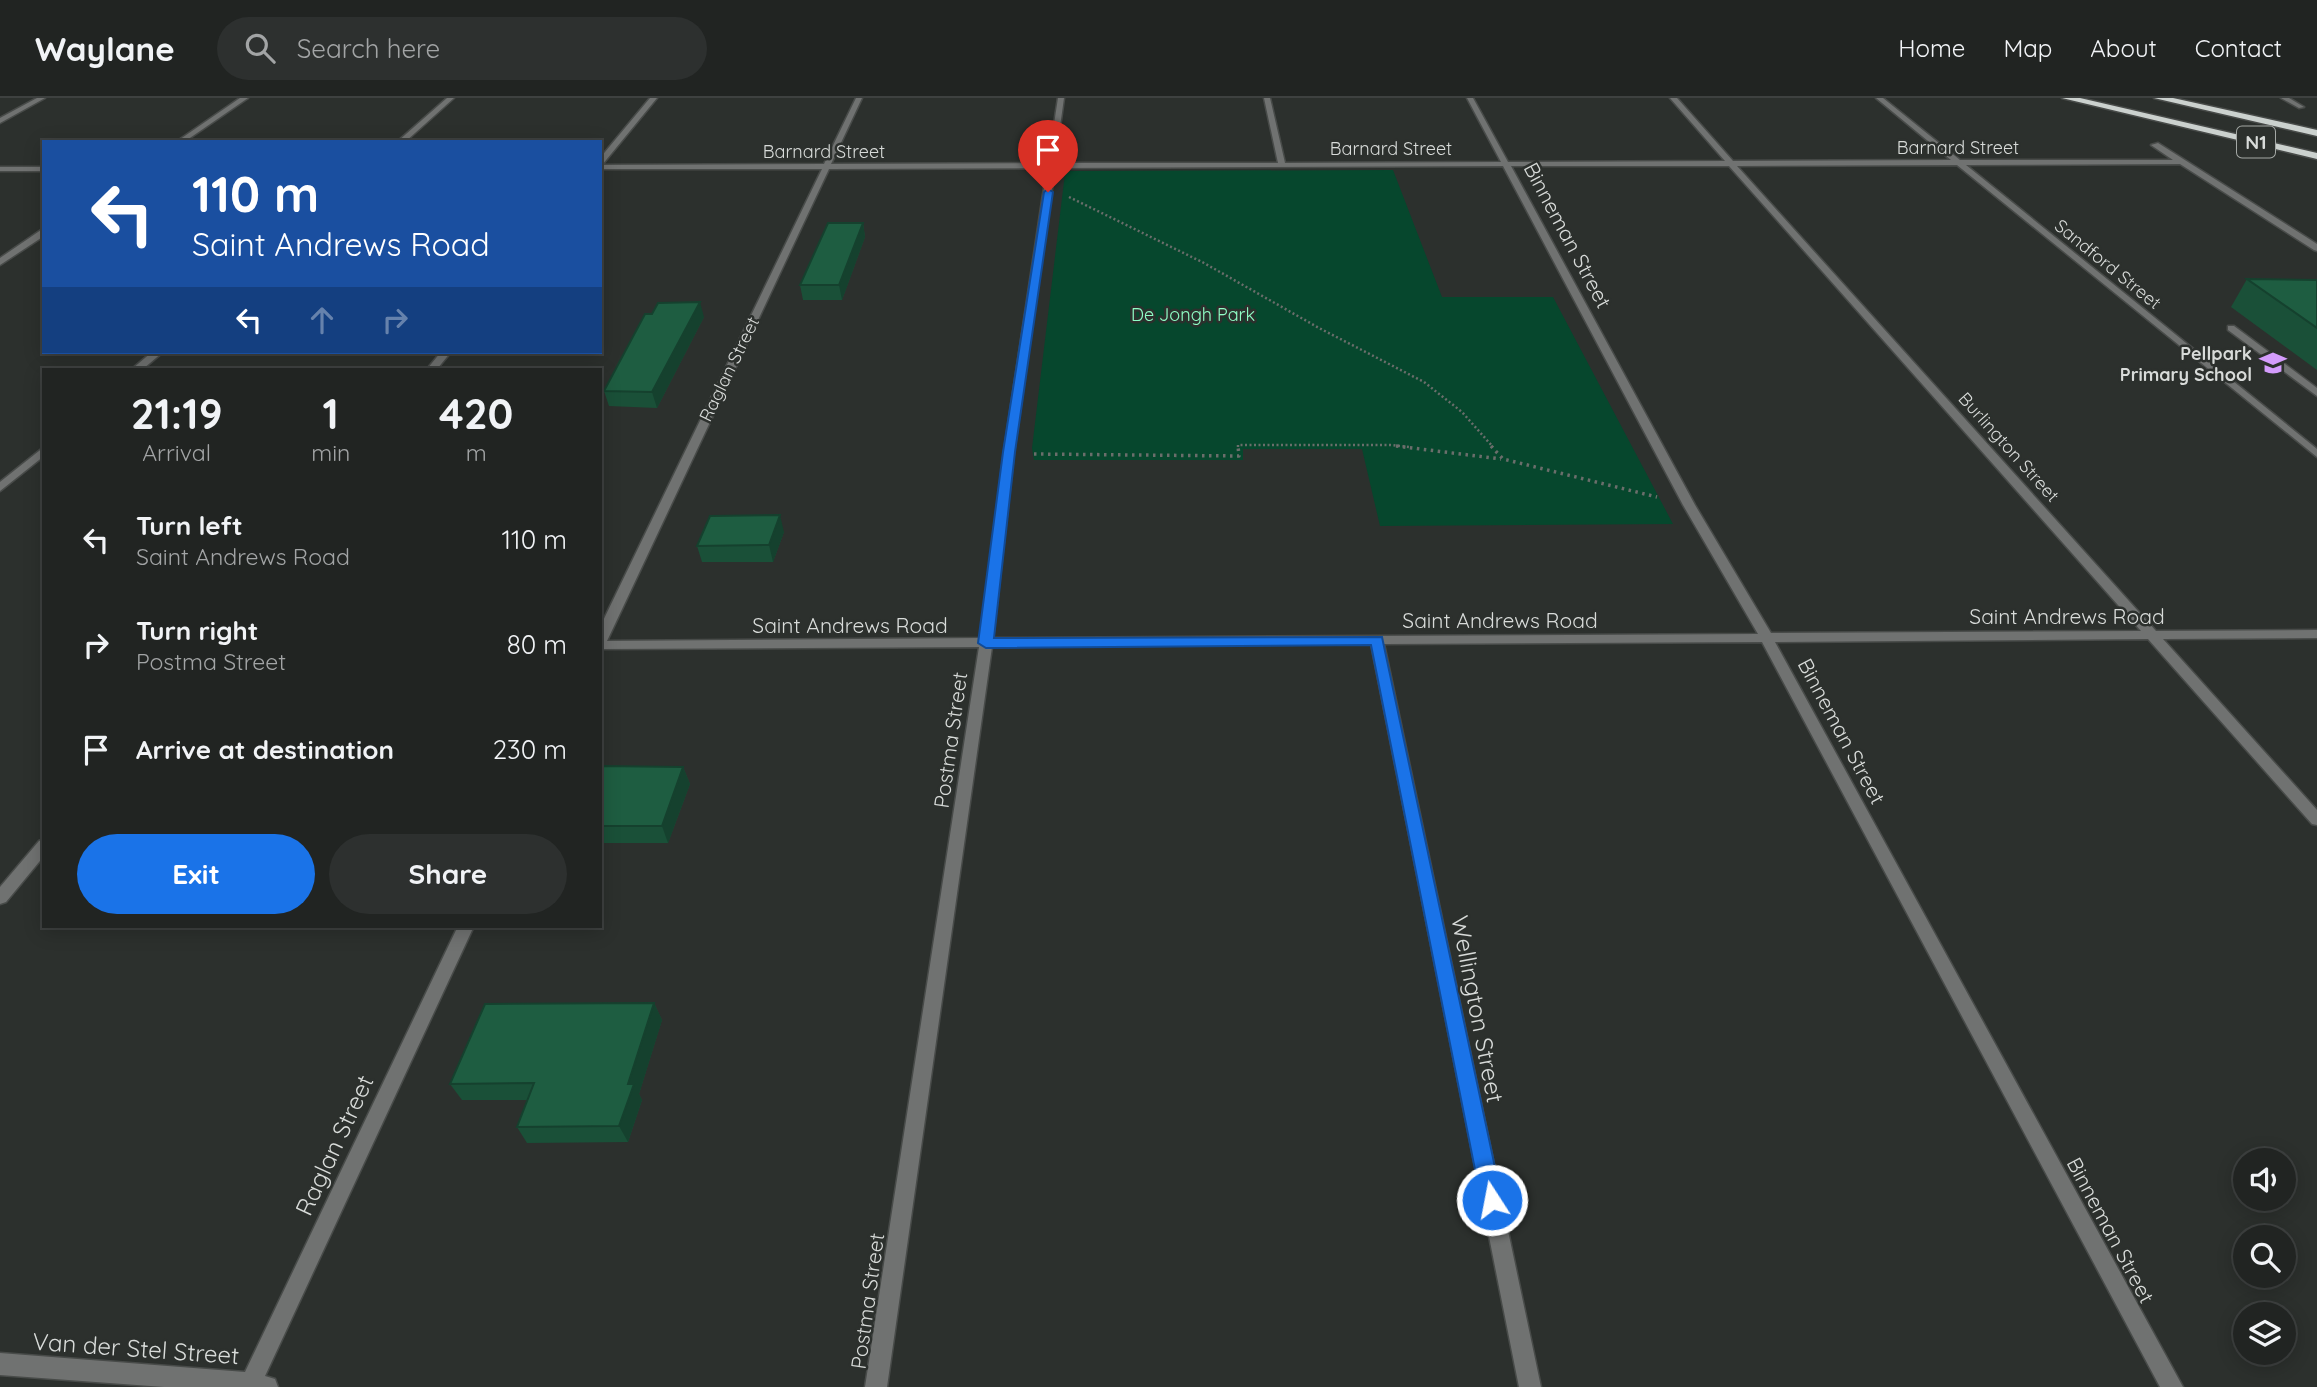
<!DOCTYPE html>
<html lang="en">
<head>
<meta charset="utf-8">
<style>
	:root { --surface:#212422; --page:#2d302f; --text:#f1f3f6; --muted:#a2a4a5; --line:#3e4140; --accent:#1a73e8 }
	body { margin:0; font-family:Quicksand,sans-serif; background:var(--page); color:var(--text); height:100vh; display:flex; flex-direction:column; font-size:26px; white-space:nowrap }
	* { box-sizing:border-box; margin:0 }
	p { font-size:23px; color:var(--muted) }
	.icon { flex:none; width:38px; height:38px; fill:none; stroke:currentColor; stroke-width:2; stroke-linecap:round; stroke-linejoin:round }
	.map { position:relative; flex:1; overflow:hidden }
	.details { position:absolute; left:42px; top:270px; width:560px; height:560px; display:flex; flex-direction:column; background:var(--surface); border-radius:0px; box-shadow:0 4px 18px #0003,0 0 0 2px var(--line) }
	.details>* { flex:none }
	.top-card { position:absolute; left:42px; top:42px; width:560px; height:214px; border-radius:0px; box-shadow:0 4px 18px #0003,0 0 0 2px var(--line); background:#1a4fa0; color:#fff; overflow:hidden }
	.fabs { position:absolute; left:2233px; top:1050px; display:grid; gap:14px }
	.fabs a { display:grid; place-items:center; width:63px; height:63px; border-radius:50%; background:var(--surface); box-shadow:0 4px 18px #0003,0 0 0 2px var(--line); font-size:35px }
	.pin { position:absolute; display:grid; place-items:center; width:60px; height:60px; color:#fff; margin:-72px -30px; border-radius:50% 50% 50% 0; rotate:-45deg; box-shadow:0 0 7px #0007 }
	.pin .icon { rotate:45deg }
	.me { position:absolute; width:77px; margin:-38px; rotate:349deg; stroke-linejoin:round; filter:drop-shadow(0 0 5px #0008) }
	.turn { display:flex; align-items:center; gap:24px; height:147px; padding:0 35px; font-size:32px }
	.turn .icon { width:91px; height:91px; stroke-width:2.5 }
	.turn b { display:block; font-size:49px; line-height:60px }
	.lanes { display:flex; align-items:center; height:66px; padding:0 35px; background:#0003; justify-content:center; gap:35px; direction:ltr }
	.lanes .off { opacity:.35 }
	.eta { display:flex; justify-content:space-evenly; align-items:center; height:119px; text-align:center }
	.eta b { font-size:42px; font-weight:700; line-height:49px }
	.primary-button { display:flex; gap:14px; margin-top:auto; padding:14px 35px }
	.primary-button a { flex:1; height:80px; border-radius:42px; background:var(--accent); color:#fff; font-size:28px; font-weight:700; line-height:80px; text-align:center }
	.primary-button a+a { background:var(--page); color:var(--text) }
	ul { padding:0; list-style:none }
	li { display:flex; align-items:center; gap:21px; height:105px; padding:0 35px }
	li div { flex:1 }
	li b { display:block; font-size:26px }
	li em { font-style:normal }
	header { display:flex; align-items:center; gap:42px; box-sizing:border-box; height:98px; padding:0 35px; background:var(--surface); border-bottom:2px solid var(--line) }
	header strong { font-size:33px }
	nav { display:flex; gap:38px; margin-inline-start:auto; font-size:24px }
	.search { width:490px; height:63px; background:var(--page); display:flex; align-items:center; gap:18px; box-sizing:border-box; padding:0 24px; border-radius:38px; color:var(--muted); font-size:26px }
	.map>svg:first-child { display:block }
	.green { fill:#06472d }
	.lines { fill:none; stroke-linecap:round; stroke-linejoin:round }
	.lane-casing { stroke:#484b49; stroke-width:3 }
	.street-casing { stroke:#484b49; stroke-width:3 }
	.highway-casing { stroke:#484b49; stroke-width:3 }
	.path-far1 { stroke:#6a6e6b; stroke-width:2.5; stroke-dasharray:2 2.5; stroke-linecap:butt }
	.path { stroke:#6a6e6b; stroke-width:3.5; stroke-dasharray:2.5 4.5; stroke-linecap:butt }
	.lane { fill:#707271; fill-rule:evenodd }
	.street { fill:#707271; fill-rule:evenodd }
	.highway { fill:#cbd1ce; fill-rule:evenodd }
	.wall { fill:#1a5038 }
	.shaded-wall { fill:#15412e }
	.building { fill:#1e5d41; stroke:#15412e; stroke-width:2 }
	.route { fill:#1a73e8; stroke:#114b97; stroke-width:2 }
	.labels { text-anchor:middle; dominant-baseline:central; stroke-width:5; stroke-linejoin:round; paint-order:stroke }
	.far-street-label { font-size:18px; fill:#d8dbd9; stroke:#2c302d }
	.far-park-label { font-size:18px; fill:#8ffec6; stroke:#2c302d }
	.far-poi-label { font-size:18px; font-weight:bold; fill:#d8dbd9; stroke:#2c302d; text-anchor:end }
	.shield { fill:#2c302d; stroke:#a4a8a5; stroke-width:2 }
	.shield-label { font-size:19px; font-weight:bold; fill:#d8dbd9 }
	.street-label { font-size:21px; fill:#d8dbd9; stroke:#2c302d }
	.near-street-label { font-size:24px; fill:#d8dbd9; stroke:#2c302d }
</style>
</head>
<body>
<header>
<strong>Waylane</strong>
<div class="search"><svg class="icon" aria-label="search" viewBox="0 0 24 24"><circle cx="10" cy="10" r="6"/><path d="M15 15l6 6"/></svg>Search here</div>
<nav><a>Home</a><a>Map</a><a>About</a><a>Contact</a></nav>
</header>
<div class="map">
<svg width="2317" height="1289" viewBox="0 0 2317 1289">
	<rect width="100%" height="100%" fill="#2c302d"/>
	<path class="green" d="M 1393,72 L 1442,199 L 1553,199 L 1673,426 L 1380,428 L 1362,351 L 1243,351 L 1243,362 L 1034,362 L 1032,350 L 1065,75 L 1070,73 Z"/>
	<g class="lines">
		<defs>
			<path id="lane" d="M 2228,228 L 2234,228 L 2317,290 L 2317,298 L 2228,232 Z"/>
			<g id="street">
				<path d="M 37,0 L 45,0 L 0,25 L 0,20 Z"/>
				<path d="M 240,0 L 248,0 L 184,44 L 176,44 Z"/>
				<path d="M 447,0 L 454,0 L 405,44 L 397,44 Z"/>
				<path d="M 650,0 L 657,0 L 602,67 L 824,66 L 856,0 L 862,0 L 831,66 L 1048,65 L 1058,0 L 1064,0 L 1055,65 L 1278,65 L 1264,0 L 1270,0 L 1285,65 L 1501,64 L 1467,0 L 1473,0 L 1508,64 L 1725,63 L 1670,0 L 1677,0 L 1733,63 L 1951,62 L 1876,0 L 1883,0 L 1960,62 L 2173,62 L 2151,47 L 2158,45 L 2317,146 L 2317,153 L 2314,152 L 2180,66 L 1966,67 L 2317,351 L 2317,359 L 1957,67 L 1737,68 L 2156,533 L 2317,532 L 2317,540 L 2163,541 L 2317,712 L 2317,727 L 2312,726 L 2148,541 L 1775,544 L 2183,1289 L 2160,1289 L 1762,544 L 1384,546 L 1541,1289 L 1519,1289 L 1371,546 L 992,549 L 887,1289 L 865,1289 L 979,549 L 600,551 L 600,529 L 822,71 L 600,71 L 600,60 ZM 1503,68 L 1683,407 L 1758,536 L 993,540 L 1014,354 L 1055,70 ZM 1511,68 L 1729,68 L 2141,533 L 1771,535 L 1695,407 ZM 1047,70 L 1004,354 L 980,540 L 607,543 L 829,71 Z"/>
				<path d="M 2281,0 L 2289,0 L 2304,9 L 2299,10 Z"/>
				<rect x="0" y="69" width="44" height="4"/>
				<path d="M 41,132 L 44,132 L 44,138 L 0,167 L 0,160 Z"/>
				<path d="M 152,254 L 163,254 L 143,271 L 132,271 Z"/>
				<path d="M 441,254 L 451,254 L 437,271 L 427,271 Z"/>
				<path d="M 44,349 L 44,358 L 0,393 L 0,384 Z"/>
				<path d="M 44,741 L 44,758 L 6,804 L 0,806 L 0,789 L 39,743 Z"/>
				<path d="M 458,828 L 474,828 L 265,1278 L 275,1281 L 278,1289 L 164,1289 L 0,1277 L 0,1255 L 245,1274 Z"/>
			</g>
			<g id="highway">
				<path d="M 2062,0 L 2080,0 L 2317,55 L 2317,61 Z"/>
				<path d="M 2154,0 L 2173,0 L 2317,32 L 2317,38 Z"/>
			</g>
		</defs>
		<use href="#lane" class="lane-casing"/>
		<use href="#street" class="street-casing"/>
		<use href="#highway" class="highway-casing"/>
		<g class="path-far1">
			<path d="M 1069,99 L 1204,165 L 1319,230 L 1424,284 L 1462,314 L 1493,349"/>
			<path d="M 1238,349 L 1238,347 L 1390,347 L 1409,349"/>
		</g>
		<g class="path">
			<path d="M 1396,348 L 1501,361"/>
			<path d="M 1491,348 L 1503,361 L 1657,399"/>
			<path d="M 1034,356 L 1239,358 L 1238,348"/>
		</g>
		<use href="#lane" class="lane"/>
		<use href="#street" class="street"/>
		<use href="#highway" class="highway"/>
	</g>
	<g class="wall">
		<path d="M 863,125 L 865,139 L 842,202 L 803,202 L 800,187 Z"/>
		<path d="M 2247,181 L 2317,182 L 2317,272 L 2231,209 Z"/>
		<path d="M 704,219 L 657,310 L 609,308 L 604,293 Z"/>
		<path d="M 784,434 L 773,464 L 702,464 L 697,448 Z"/>
		<path d="M 600,669 L 683,669 L 690,686 L 668,745 L 600,745 Z"/>
		<path d="M 654,905 L 662,922 L 639,996 L 642,1002 L 628,1044 L 527,1045 L 517,1029 L 527,1002 L 462,1002 L 450,986 Z"/>
	</g>
	<g class="shaded-wall">
		<path d="M 863,125 L 865,139 L 842,202 L 839,187 Z"/>
		<path d="M 700,204 L 704,219 L 657,310 L 652,294 Z"/>
		<path d="M 780,417 L 784,434 L 773,464 L 769,447 Z"/>
		<path d="M 683,669 L 690,686 L 668,745 L 662,728 Z"/>
		<path d="M 654,905 L 662,922 L 639,996 L 642,1002 L 628,1044 L 619,1028 L 628,986 Z"/>
	</g>
	<g class="building">
		<path d="M 828,125 L 863,125 L 839,187 L 800,187 Z"/>
		<path d="M 2247,181 L 2317,182 L 2317,230 Z"/>
		<path d="M 700,204 L 652,294 L 604,293 L 645,216 L 652,216 L 658,205 Z"/>
		<path d="M 780,417 L 769,447 L 697,448 L 710,418 Z"/>
		<path d="M 601,668 L 683,669 L 662,728 L 600,728 Z"/>
		<path d="M 654,905 L 628,986 L 634,986 L 619,1028 L 517,1029 L 534,985 L 450,986 L 485,906 Z"/>
	</g>
	<path class="route" d="M 1048,91 L 1053,94 L 1015,354 L 994,540 L 1382,539 L 1502,1102 L 1499,1109 L 1492,1112 L 1484,1109 L 1481,1102 L 1371,547 L 986,550 L 978,545 L 1003,354 L 1044,94 Z"/>
	<defs>
		<symbol id="school-bare" viewBox="-9 -9 18 18"><path d="M0-5L7-2L0 1L-7-2ZM-4 1L0 2.5L4 1V4Q0 6-4 4Z" fill="#d49cfc" stroke="#2c302d" stroke-width="2.5" paint-order="stroke"/></symbol>
	</defs>
	<g fill-rule="evenodd">
		<use href="#school-bare" x="2254" y="246" width="38" height="38"/>
	</g>
	<g class="labels">
		<g class="far-street-label">
			<text x="1958" y="49">Barnard Street</text>
			<text x="1391" y="50">Barnard Street</text>
			<text x="824" y="53">Barnard Street</text>
			<text transform="translate(2108 166) rotate(39)">Sandford Street</text>
			<text transform="translate(729 271) rotate(-64)">Raglan Street</text>
			<text transform="translate(2009 349) rotate(48)">Burlington Street</text>
		</g>
		<g class="far-park-label">
			<text x="1193" y="216">De Jongh Park</text>
		</g>
		<g class="far-poi-label">
			<text x="2252" y="255">Pellpark<tspan x="2252" dy="21">Primary School</tspan></text>
		</g>
		<rect class="shield" x="2237" y="28.5" width="38" height="31" rx="5"/>
		<g class="shield-label">
			<text x="2256" y="44">N1</text>
		</g>
		<g class="street-label">
			<text transform="translate(1568 137) rotate(62)">Binneman Street</text>
			<text x="2067" y="518">Saint Andrews Road</text>
			<text x="1500" y="522">Saint Andrews Road</text>
			<text x="850" y="527">Saint Andrews Road</text>
			<text transform="translate(1842 633) rotate(62)">Binneman Street</text>
			<text transform="translate(950 642) rotate(-82)">Postma Street</text>
			<text transform="translate(2111 1132) rotate(62)">Binneman Street</text>
			<text transform="translate(867 1203) rotate(-82)">Postma Street</text>
		</g>
		<g class="near-street-label">
			<text transform="translate(1478 911) rotate(79)">Wellington Street</text>
			<text transform="translate(334 1047) rotate(-65)">Raglan Street</text>
			<text transform="translate(136 1250) rotate(4)">Van der Stel Street</text>
		</g>
	</g>
</svg>
<div class="fabs">
<a><svg class="icon" aria-label="sound" viewBox="0 0 24 24"><path d="M4 9h4l5-4v14l-5-4H4zM17 9q2 3 0 6"/></svg></a>
<a><svg class="icon" aria-label="search" viewBox="0 0 24 24"><circle cx="10" cy="10" r="6"/><path d="M15 15l6 6"/></svg></a>
<a><svg class="icon" aria-label="layers" viewBox="0 0 24 24"><path d="M12 4l9 5-9 5-9-5zM3 14l9 5 9-5"/></svg></a>
</div>
<div class="pin" style="left:1048px;top:94px;background:#d93025"><svg class="icon" aria-label="arrive" viewBox="0 0 24 24"><path d="M6 21V4h12l-3 4 3 4H6"/></svg></div>
<svg class="me" style="left:1492px;top:1102px" viewBox="-20 -20 40 40"><circle r="17" fill="#1a73e8" stroke="#fff" stroke-width="3"/><path d="M0-11L8 9 0 5-8 9z" fill="#fff"/></svg>
<div class="top-card">
<div class="turn"><svg class="icon" aria-label="left" viewBox="0 0 24 24"><path d="M17 20v-9H6M10 6l-5 5 5 5"/></svg><div><b>110 m</b>Saint Andrews Road</div></div>
<div class="lanes"><svg class="icon" aria-label="left" viewBox="0 0 24 24"><path d="M17 20v-9H6M10 6l-5 5 5 5"/></svg><svg class="icon off" aria-label="ahead" viewBox="0 0 24 24"><path d="M12 20V5M6 11l6-6 6 6"/></svg><svg class="icon off" aria-label="right" viewBox="0 0 24 24"><path d="M7 20v-9h11M14 6l5 5-5 5"/></svg></div>
</div>
<section class="details">
<div class="eta">
<div><b>21:19</b><p>Arrival</p></div>
<div><b>1</b><p>min</p></div>
<div><b>420</b><p>m</p></div>
</div>
<ul>
<li><svg class="icon" aria-label="left" viewBox="0 0 24 24"><path d="M17 20v-9H6M10 6l-5 5 5 5"/></svg><div><b>Turn left</b><p>Saint Andrews Road</p></div><em>110 m</em></li>
<li><svg class="icon" aria-label="right" viewBox="0 0 24 24"><path d="M7 20v-9h11M14 6l5 5-5 5"/></svg><div><b>Turn right</b><p>Postma Street</p></div><em>80 m</em></li>
<li><svg class="icon" aria-label="arrive" viewBox="0 0 24 24"><path d="M6 21V4h12l-3 4 3 4H6"/></svg><div><b>Arrive at destination</b></div><em>230 m</em></li>
</ul>
<div class="primary-button"><a>Exit</a><a>Share</a></div>
</section>
</div>
</body>
</html>
